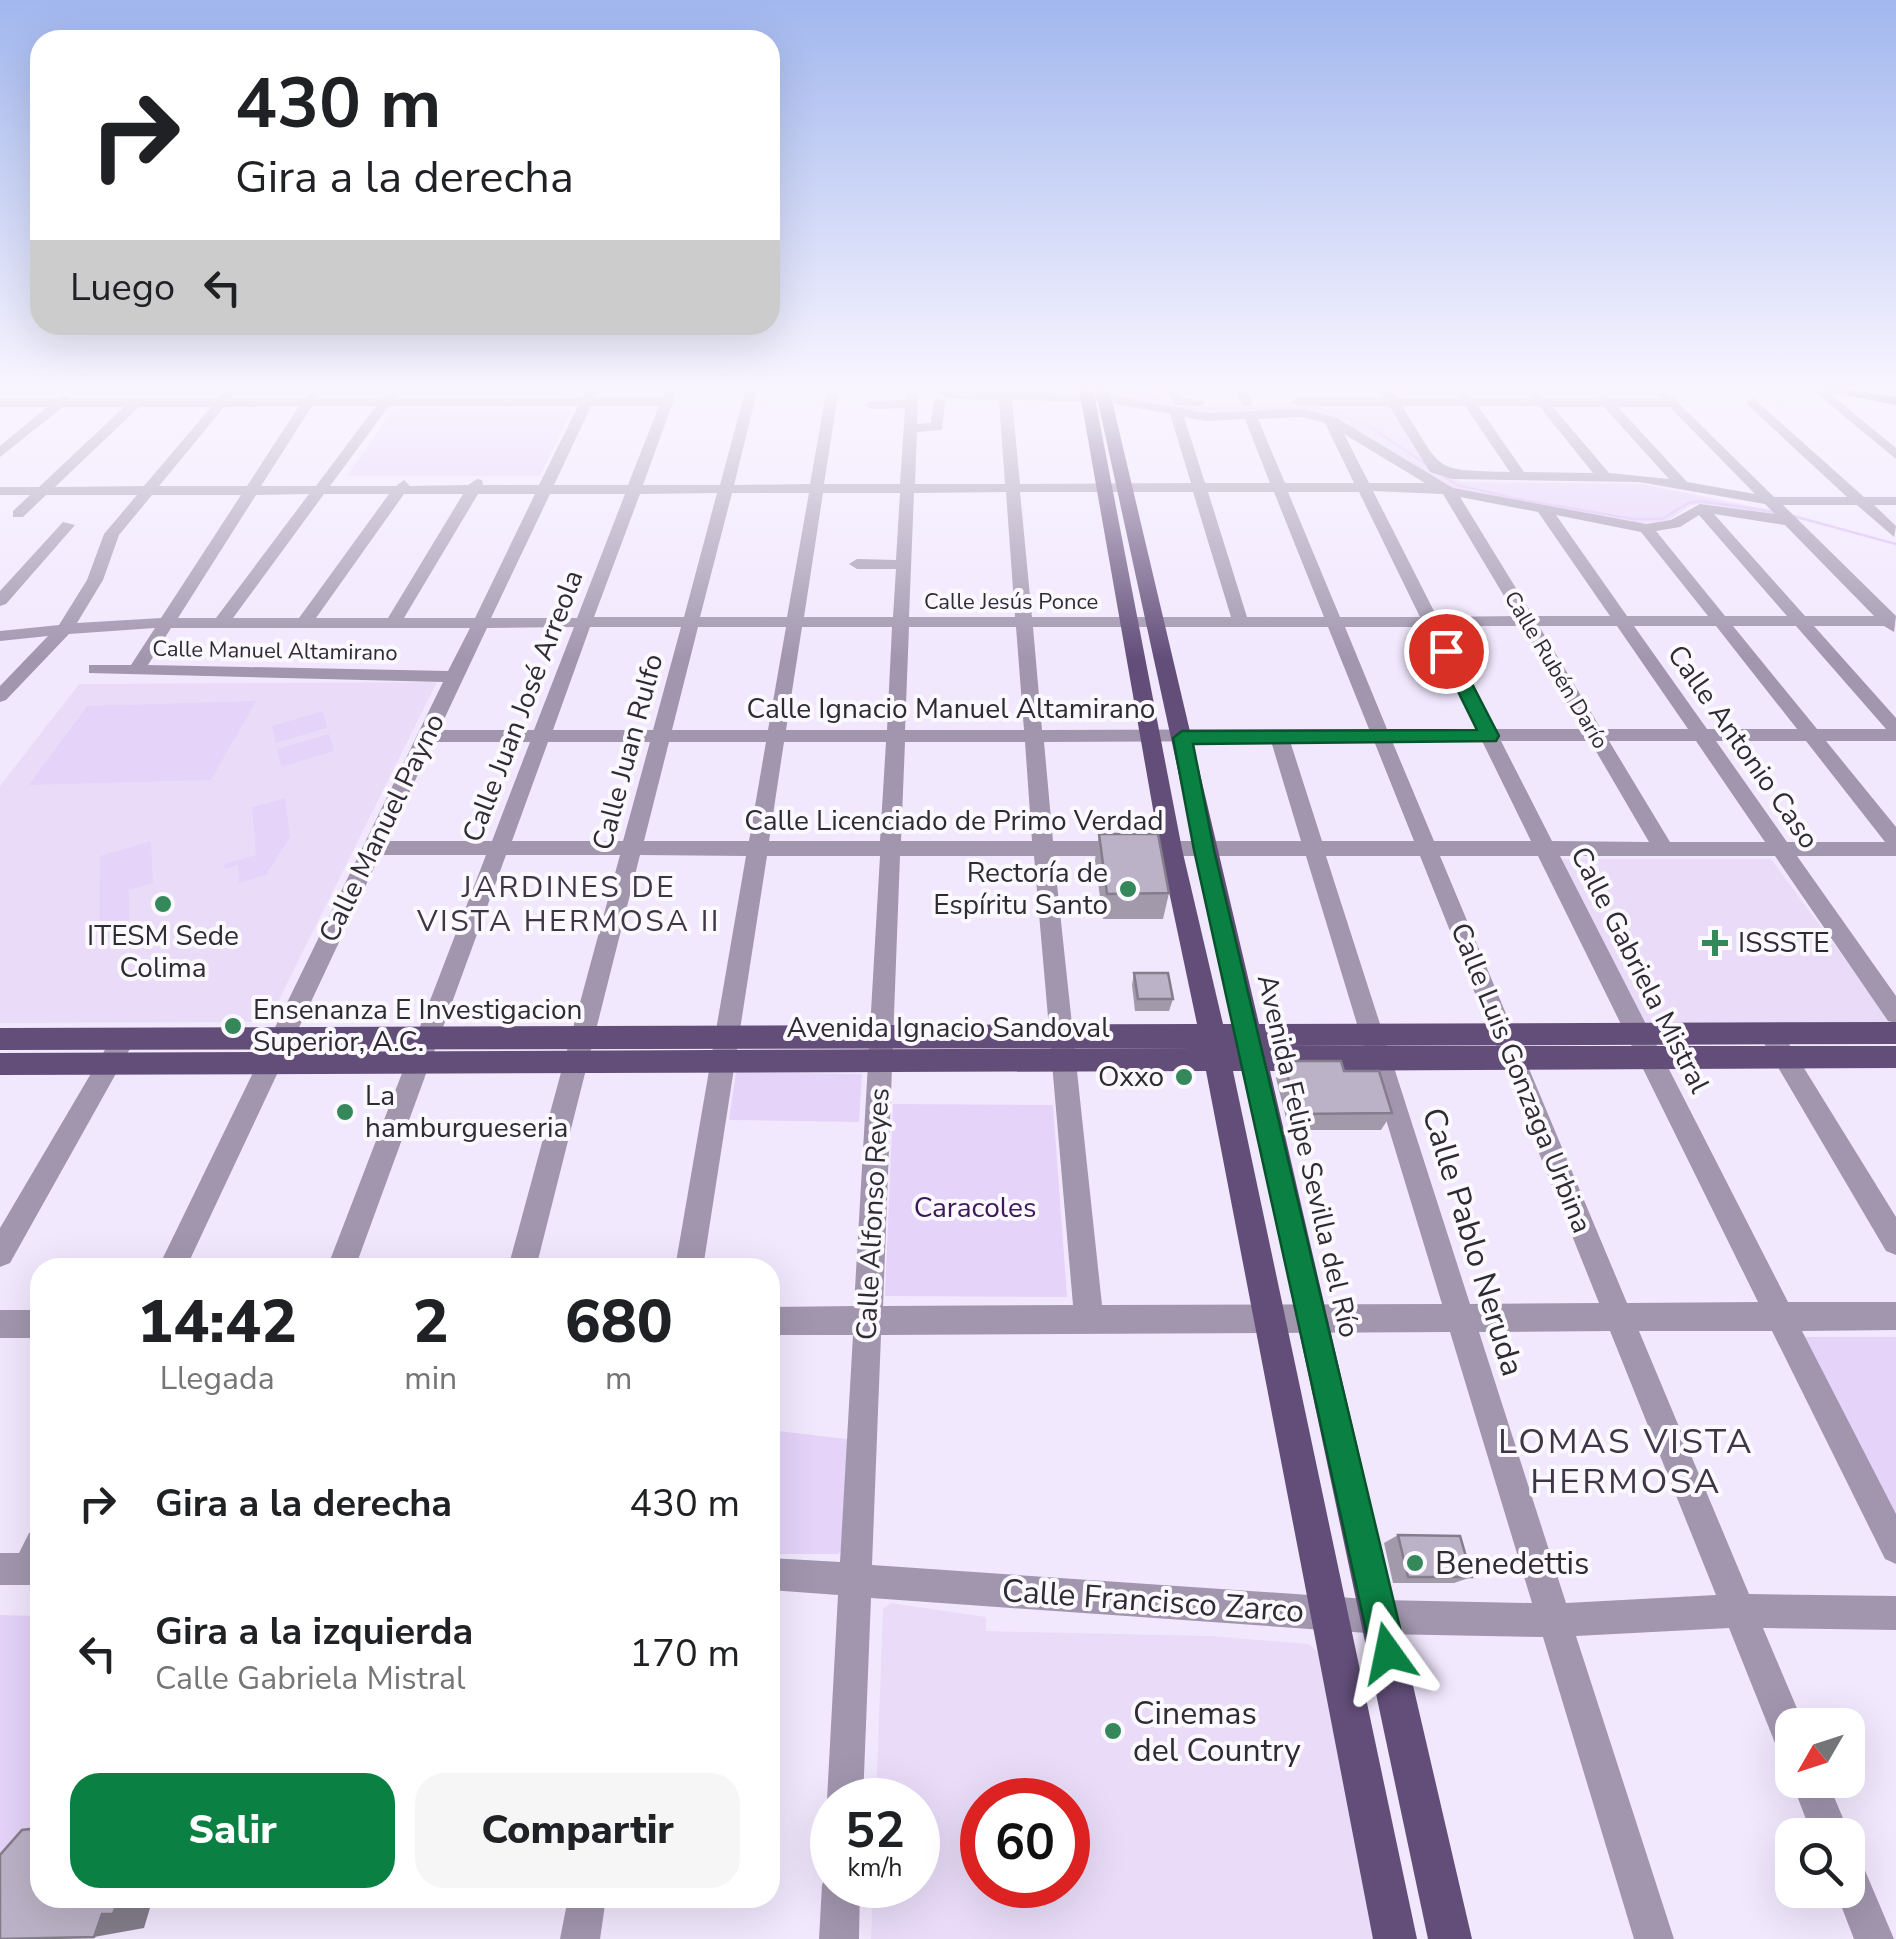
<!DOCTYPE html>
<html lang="es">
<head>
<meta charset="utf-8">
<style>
	:root { --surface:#fff; --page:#f6f6f6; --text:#202124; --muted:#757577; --accent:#0b8043 }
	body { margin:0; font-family:"Nunito Sans",sans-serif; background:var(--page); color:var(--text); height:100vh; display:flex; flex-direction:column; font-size:38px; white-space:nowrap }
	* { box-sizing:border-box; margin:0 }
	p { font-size:32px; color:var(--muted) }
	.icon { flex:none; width:55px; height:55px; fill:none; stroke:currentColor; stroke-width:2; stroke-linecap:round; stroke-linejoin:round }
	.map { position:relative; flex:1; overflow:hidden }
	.details { position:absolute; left:30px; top:1258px; width:750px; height:650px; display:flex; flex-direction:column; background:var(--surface); border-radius:30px; box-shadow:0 10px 40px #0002 }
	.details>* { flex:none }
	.top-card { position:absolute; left:30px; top:30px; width:750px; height:305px; border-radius:30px; box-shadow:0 10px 40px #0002; background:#fff; color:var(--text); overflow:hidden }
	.needle { width:65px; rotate:231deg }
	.buttons { position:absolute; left:1775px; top:1708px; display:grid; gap:20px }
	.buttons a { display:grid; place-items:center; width:90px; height:90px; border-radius:20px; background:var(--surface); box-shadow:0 10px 40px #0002; font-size:50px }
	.speed { position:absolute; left:810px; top:1778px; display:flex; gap:20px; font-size:50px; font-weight:700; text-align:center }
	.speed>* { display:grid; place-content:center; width:130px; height:130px; border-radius:50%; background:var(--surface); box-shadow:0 10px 40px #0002; line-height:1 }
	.speed small { font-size:25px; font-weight:400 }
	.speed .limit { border:15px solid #d22; background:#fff; color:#111 }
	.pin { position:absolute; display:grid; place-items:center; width:85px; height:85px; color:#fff; margin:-42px; border:5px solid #fff; border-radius:50%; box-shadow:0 2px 10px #0007 }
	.me { position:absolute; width:110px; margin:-55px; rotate:348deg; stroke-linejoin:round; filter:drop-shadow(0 0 8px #0008) }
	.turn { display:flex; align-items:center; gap:35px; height:210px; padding:0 40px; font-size:45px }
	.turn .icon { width:130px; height:130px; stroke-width:2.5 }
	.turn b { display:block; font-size:70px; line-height:85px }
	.then { display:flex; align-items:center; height:95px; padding:0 40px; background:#0003; gap:20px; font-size:38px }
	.eta { display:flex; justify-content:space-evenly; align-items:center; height:170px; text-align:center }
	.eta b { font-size:60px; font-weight:800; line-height:70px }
	.cta { display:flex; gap:20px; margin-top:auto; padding:20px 40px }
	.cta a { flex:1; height:115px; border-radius:30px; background:var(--accent); color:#fff; font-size:40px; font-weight:800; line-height:115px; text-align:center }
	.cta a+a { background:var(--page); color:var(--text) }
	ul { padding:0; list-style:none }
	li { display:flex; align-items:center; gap:30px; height:150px; padding:0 40px }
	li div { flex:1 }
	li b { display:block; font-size:38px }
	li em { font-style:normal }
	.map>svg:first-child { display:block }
	.built { fill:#eadcf9; fill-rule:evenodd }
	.green { fill:#e5d3f9 }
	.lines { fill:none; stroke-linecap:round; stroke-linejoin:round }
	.stream { stroke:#d8bcf6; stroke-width:2.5 }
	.minor { fill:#a196ae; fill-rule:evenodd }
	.major { fill:#634e79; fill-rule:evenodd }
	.wall { fill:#a299ab }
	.shaded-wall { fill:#847d8b }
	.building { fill:#bcb2c7; stroke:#847d8b; stroke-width:2.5 }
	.route { fill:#0b8043; stroke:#07532c; stroke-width:2.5 }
	.poi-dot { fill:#34885a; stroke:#fbf9fe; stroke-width:4 }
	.labels { text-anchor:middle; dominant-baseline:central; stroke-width:8; stroke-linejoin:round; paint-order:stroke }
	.far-street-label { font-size:22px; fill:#2f2b33; stroke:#fbf9fe }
	.street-label { font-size:28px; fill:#2f2b33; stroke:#fbf9fe }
	.poi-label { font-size:28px; fill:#2f2b33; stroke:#fbf9fe; text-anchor:start }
	.park-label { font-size:28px; fill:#3d185a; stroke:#fbf9fe }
	.neighbourhood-label { font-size:30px; letter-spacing:2.5px; fill:#3e3647; stroke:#fbf9fe }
	.near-street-label { font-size:32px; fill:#2f2b33; stroke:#fbf9fe }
	.near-poi-label { font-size:32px; fill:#2f2b33; stroke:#fbf9fe; text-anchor:start }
	.near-neighbourhood-label { font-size:35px; letter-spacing:2.5px; fill:#3e3647; stroke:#fbf9fe }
</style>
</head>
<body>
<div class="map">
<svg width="1896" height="1939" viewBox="0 0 1896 1939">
	<rect width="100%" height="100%" fill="#f2e8fe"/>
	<g class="built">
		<path d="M 437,682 L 268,1022 L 0,1023 L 0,786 L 79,684 Z"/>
		<path d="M 1559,859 L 1771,859 L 1892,1023 L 1646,1030 Z"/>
		<path d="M 891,1603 L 986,1617 L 986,1631 L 1211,1636 L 1309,1644 L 1322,1656 L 1378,1939 L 871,1939 L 873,1885 L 918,1885 L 918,1800 L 876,1800 L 883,1609 ZM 982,1800 L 1068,1800 L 1068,1885 L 982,1885 Z"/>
	</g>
	<g class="green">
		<path d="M 1108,388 L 1141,391 L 1181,405 L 1382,405 L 1388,407 L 1426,466 L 1462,482 L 1642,484 L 1775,511 L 1780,516 L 1703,504 L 1691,505 L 1668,521 L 1632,524 L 1457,491 L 1309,411 L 1205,415 L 1110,397 Z"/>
		<path d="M 395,408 L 572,409 L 540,476 L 347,476 Z"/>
		<path d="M 256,701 L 211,780 L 29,785 L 87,706 Z"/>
		<path d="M 323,711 L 327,728 L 276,743 L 272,726 Z"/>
		<path d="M 329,734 L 334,751 L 281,767 L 277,749 Z"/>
		<path d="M 285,798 L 290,837 L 266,875 L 239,883 L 238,865 L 225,869 L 224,864 L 256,855 L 252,807 Z"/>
		<path d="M 151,841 L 153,883 L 129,890 L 129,934 L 99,943 L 100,856 Z"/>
		<path d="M 736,1072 L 862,1074 L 859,1122 L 729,1120 Z"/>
		<path d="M 893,1104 L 1053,1105 L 1067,1297 L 885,1296 Z"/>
		<path d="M 1796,1337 L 1896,1337 L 1896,1533 Z"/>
		<path d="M 770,1430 L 855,1440 L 848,1544 L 838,1554 L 770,1554 Z"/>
		<path d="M 0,1615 L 40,1616 L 40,1855 L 0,1939 Z"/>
	</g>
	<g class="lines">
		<g class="stream">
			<path d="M 981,388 L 1081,391"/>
			<path d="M 1106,392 L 1136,393 L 1183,409 L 1320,409 L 1367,425 L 1457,485 L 1518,499 L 1633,519 L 1662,519 L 1688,503 L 1700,501 L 1774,512"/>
			<path d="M 1793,516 L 1896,544"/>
		</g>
		<g class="minor">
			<path d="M 587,388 L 599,388 L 594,398 L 662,398 L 666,388 L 678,388 L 643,485 L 720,485 L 746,388 L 758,388 L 734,485 L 810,484 L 827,388 L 839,388 L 824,484 L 900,484 L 905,408 L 871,409 L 865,405 L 871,401 L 905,400 L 905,392 L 872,393 L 867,388 L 918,388 L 917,424 L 931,423 L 934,398 L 945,401 L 942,430 L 917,432 L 915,484 L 1005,484 L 999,400 L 952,399 L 924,388 L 953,391 L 1105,394 L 1206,413 L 1303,409 L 1335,417 L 1453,488 L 1646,524 L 1671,520 L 1700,504 L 1775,514 L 1765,504 L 1639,482 L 1452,479 L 1430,472 L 1389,406 L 1297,406 L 1291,402 L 1297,398 L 1384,398 L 1378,388 L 1390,388 L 1397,398 L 1460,399 L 1456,393 L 1462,389 L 1472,399 L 1533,399 L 1531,396 L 1537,392 L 1546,399 L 1597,399 L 1603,394 L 1611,399 L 1663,399 L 1658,393 L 1664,389 L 1774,497 L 1847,497 L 1748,405 L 1747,402 L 1753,398 L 1864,497 L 1896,497 L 1896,505 L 1874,505 L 1896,526 L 1894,537 L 1857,505 L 1783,505 L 1896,616 L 1894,632 L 1884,626 L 1814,626 L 1896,718 L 1896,741 L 1826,741 L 1896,827 L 1896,856 L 1797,856 L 1896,996 L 1896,1023 L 1888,1021 L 1775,856 L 1560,856 L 1788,1302 L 1896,1302 L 1896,1330 L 1802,1331 L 1896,1514 L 1896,1564 L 1885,1559 L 1772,1331 L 1639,1331 L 1749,1594 L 1896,1596 L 1896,1630 L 1763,1628 L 1804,1725 L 1792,1725 L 1792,1758 L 1779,1753 L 1729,1628 L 1576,1636 L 1674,1939 L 1634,1939 L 1543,1637 L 1381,1634 L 871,1598 L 863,1800 L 832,1800 L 832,1813 L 827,1800 L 838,1595 L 770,1590 L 770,1558 L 840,1562 L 853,1335 L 770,1335 L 770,1307 L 854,1306 L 880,856 L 767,856 L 703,1268 L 675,1268 L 746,856 L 640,855 L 536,1268 L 508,1268 L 620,855 L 506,855 L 355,1268 L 327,1268 L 486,855 L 380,855 L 186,1268 L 158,1268 L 443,682 L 89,673 L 89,665 L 131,665 L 155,628 L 69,634 L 6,700 L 0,702 L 0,686 L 48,636 L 0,641 L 0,631 L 59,625 L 87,580 L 104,534 L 137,495 L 46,495 L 23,517 L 13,517 L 13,511 L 30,495 L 0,495 L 0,487 L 39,487 L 124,407 L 63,407 L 0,457 L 0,446 L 47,407 L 0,407 L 0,399 L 56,399 L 64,395 L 70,399 L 217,399 L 228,390 L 234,394 L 231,399 L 304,399 L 312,392 L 316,393 L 317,399 L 381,399 L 392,389 L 398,393 L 394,399 L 582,398 ZM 1012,400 L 1105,402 L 1170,414 L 1191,483 L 1020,484 ZM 299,406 L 247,486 L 159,486 L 224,407 ZM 312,406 L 376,406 L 316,486 L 261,486 ZM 389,406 L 578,406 L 539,485 L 483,485 L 482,480 L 477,479 L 468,485 L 410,486 L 404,480 L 396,486 L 330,486 ZM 591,406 L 659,406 L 628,485 L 554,485 ZM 1402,406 L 1465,406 L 1510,472 C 1430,470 1444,472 1402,406 ZM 1478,406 L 1539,406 L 1593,473 L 1524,472 ZM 139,407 L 211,407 L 144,486 L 55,487 ZM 1553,407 L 1604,407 L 1669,479 L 1609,473 ZM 1618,407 L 1670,407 L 1755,494 L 1687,482 ZM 1184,417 L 1206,421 L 1245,419 L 1270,483 L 1205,483 ZM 1303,417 L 1325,423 L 1354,483 L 1285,483 L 1258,419 ZM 1344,434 L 1425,483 L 1369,483 ZM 1373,491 L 1443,494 L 1516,616 L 1437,617 ZM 1006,492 L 1015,617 L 909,617 L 914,493 ZM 1020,492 L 1193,492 L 1231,617 L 1032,617 ZM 1208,492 L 1274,492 L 1324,617 L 1247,617 ZM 1288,492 L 1359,492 L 1420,617 L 1340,617 ZM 717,493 L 684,617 L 594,617 L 640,494 ZM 732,493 L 809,493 L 787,617 L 700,617 ZM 823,493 L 900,493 L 896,560 L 857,559 L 849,564 L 857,569 L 896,569 L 893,617 L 804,617 ZM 309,494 L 216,618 L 178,618 L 256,495 ZM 324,494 L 389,494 L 299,618 L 233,618 ZM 404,494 L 463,494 L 388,618 L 316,618 ZM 478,494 L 535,494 L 475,618 L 404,618 ZM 550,494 L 625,494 L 577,618 L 491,618 ZM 152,495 L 241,495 L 161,618 L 77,623 L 103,580 L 119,535 ZM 1460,497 L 1538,512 L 1610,616 L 1533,616 ZM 1714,514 L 1785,525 L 1874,616 L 1805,616 ZM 1556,515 L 1641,532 L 1708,616 L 1627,616 ZM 1699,515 L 1787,616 L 1725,616 L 1656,531 L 1680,527 ZM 1442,626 L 1522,626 L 1583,729 L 1495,729 ZM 1539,626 L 1617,626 L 1688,729 L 1601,729 ZM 1634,626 L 1716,626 L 1797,729 L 1707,729 ZM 1733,626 L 1796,626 L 1886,729 L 1817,729 ZM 574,627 L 534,730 L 439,730 L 487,628 ZM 590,627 L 681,627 L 653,730 L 553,730 ZM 698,627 L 786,627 L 768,730 L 672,730 ZM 802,627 L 892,627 L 887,730 L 786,730 ZM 909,627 L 1016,627 L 1024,730 L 905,730 ZM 1033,627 L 1328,627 L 1369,729 L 1042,730 ZM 1345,627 L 1425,627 L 1476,729 L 1387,729 ZM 171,628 L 470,628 L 448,671 L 148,665 ZM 1271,741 L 1301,841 L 1053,841 L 1044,742 ZM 1290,741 L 1374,741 L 1414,841 L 1322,841 ZM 1392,741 L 1482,741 L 1531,841 L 1434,841 ZM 1501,741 L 1590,741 L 1649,842 L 1552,841 ZM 1609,741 L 1696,741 L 1765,842 L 1670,842 ZM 1716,741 L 1806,741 L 1885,842 L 1787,842 ZM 433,742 L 530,742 L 492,841 L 387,841 ZM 548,742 L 650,742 L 623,841 L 512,841 ZM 669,742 L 766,742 L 749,841 L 644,841 ZM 784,742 L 886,742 L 880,841 L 769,841 ZM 905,742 L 1025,742 L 1032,841 L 901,841 ZM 900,856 L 1034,856 L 1073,1305 L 883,1306 ZM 1054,856 L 1306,856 L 1442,1304 L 1102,1305 ZM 1326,856 L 1420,856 L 1599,1303 L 1470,1304 ZM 1440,856 L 1538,856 L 1758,1302 L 1627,1303 ZM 1610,1331 L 1716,1595 L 1566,1603 L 1479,1332 ZM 1450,1332 L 1532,1603 L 1381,1600 L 872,1565 L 881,1335 Z"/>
			<path d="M 1165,388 L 1177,388 L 1184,398 L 1206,402 L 1200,406 L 1175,405 Z"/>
			<path d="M 1235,388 L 1247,388 L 1252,405 L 1242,405 Z"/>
			<path d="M 1810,388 L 1823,388 L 1896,448 L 1896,459 Z"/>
			<path d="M 63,522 L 75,525 L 6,604 L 0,606 L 0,591 Z"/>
			<path d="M 1770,1023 L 1778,1026 L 1896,1217 L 1896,1255 L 1886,1251 L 1762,1040 L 1758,1033 L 1762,1026 Z"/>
			<path d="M 124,1028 L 132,1031 L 136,1038 L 132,1045 L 10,1263 L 0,1267 L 0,1228 L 116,1031 Z"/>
			<rect x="0" y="1310" width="40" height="28"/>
			<path d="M 40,1528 L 40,1585 L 0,1585 L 0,1553 L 19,1553 L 29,1533 Z"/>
			<path d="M 1792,1776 L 1792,1780 L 1827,1780 L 1850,1835 L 1848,1840 L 1848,1835 L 1812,1835 L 1791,1780 Z"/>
			<path d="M 1848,1855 L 1861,1861 L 1894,1939 L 1854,1939 L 1835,1890 L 1848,1890 Z"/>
			<path d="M 832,1869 L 832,1885 L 860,1885 L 859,1939 L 819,1939 L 822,1885 L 828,1872 Z"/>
			<path d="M 568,1898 L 606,1898 L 600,1939 L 560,1939 Z"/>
		</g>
		<g class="major">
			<path d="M 1079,388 L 1093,388 L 1182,849 L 1223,1024 L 1233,1024 L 1095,388 L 1109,388 L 1259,1024 L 1896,1022 L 1896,1044 L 1265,1046 L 1896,1046 L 1896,1068 L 1270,1071 L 1472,1939 L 1428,1939 L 1244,1071 L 1233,1071 L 1417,1939 L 1373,1939 L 1206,1071 L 0,1075 L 0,1053 L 1201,1048 L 0,1050 L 0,1028 L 1197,1024 L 1160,849 Z"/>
			<path d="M 1810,388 L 1841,388 L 1896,397 L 1896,405 Z"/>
		</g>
	</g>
	<g class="wall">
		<path d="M 1099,834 L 1169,893 L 1163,919 L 1103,919 L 1095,860 Z"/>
		<path d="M 1134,973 L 1173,999 L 1169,1011 L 1135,1011 L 1132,985 Z"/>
		<path d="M 1284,1061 L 1344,1071 L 1392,1113 L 1381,1130 L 1289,1130 L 1276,1078 Z"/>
		<path d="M 1398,1535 L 1472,1577 L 1454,1583 L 1393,1583 L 1384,1543 Z"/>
	</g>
	<path class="shaded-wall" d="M 119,1898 L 164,1898 L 161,1906 L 150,1908 L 144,1928 L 94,1937 L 102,1914 Z"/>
	<g class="building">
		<path d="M 1099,834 L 1158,834 L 1169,893 L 1107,894 Z"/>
		<path d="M 1134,973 L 1168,973 L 1173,999 L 1138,999 Z"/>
		<path d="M 1284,1061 L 1341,1061 L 1344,1071 L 1379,1071 L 1392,1113 L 1297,1114 Z"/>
		<path d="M 1398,1535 L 1460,1536 L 1472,1577 L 1408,1577 Z"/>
		<path d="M 40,1828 L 40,1898 L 119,1898 L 113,1914 L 102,1914 L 94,1937 L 0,1939 L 0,1855 L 22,1830 Z"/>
	</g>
	<linearGradient id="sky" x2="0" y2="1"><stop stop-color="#a1b7ee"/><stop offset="0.59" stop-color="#f9f5ff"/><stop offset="1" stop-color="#f9f5ff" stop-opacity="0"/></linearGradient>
	<rect width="1896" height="659" fill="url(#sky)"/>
	<path class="route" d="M 1446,646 L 1455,651 L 1499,736 L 1496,741 L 1193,744 L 1214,850 L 1406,1653 L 1401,1665 L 1388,1670 L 1376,1665 L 1371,1653 L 1194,850 L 1173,738 L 1182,731 L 1477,730 L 1438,651 Z"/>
	<g class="poi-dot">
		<circle cx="1128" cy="889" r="10"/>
		<circle cx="163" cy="904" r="10"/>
		<path d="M1710 928h10v10h10v10h-10v10h-10v-10h-10v-10h10z"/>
		<circle cx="233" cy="1026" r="10"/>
		<circle cx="1184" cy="1077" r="10"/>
		<circle cx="345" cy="1112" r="10"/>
		<circle cx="1415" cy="1563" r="10"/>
		<circle cx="1113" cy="1731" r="10"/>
	</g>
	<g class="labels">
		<g class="far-street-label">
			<text x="1011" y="602">Calle Jesús Ponce</text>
			<text transform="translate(275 651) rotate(1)">Calle Manuel Altamirano</text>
			<text transform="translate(1556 670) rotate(59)">Calle Rubén Darío</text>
		</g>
		<g class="street-label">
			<text transform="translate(523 706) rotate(-69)">Calle Juan José Arreola</text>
			<text x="951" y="709">Calle Ignacio Manuel Altamirano</text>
			<text transform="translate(1743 747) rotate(55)">Calle Antonio Caso</text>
			<text transform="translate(628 752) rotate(-75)">Calle Juan Rulfo</text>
			<text x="954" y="821">Calle Licenciado de Primo Verdad</text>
			<text transform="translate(382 828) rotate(-64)">Calle Manuel Payno</text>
			<text transform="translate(1640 970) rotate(63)">Calle Gabriela Mistral</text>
			<text x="948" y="1028">Avenida Ignacio Sandoval</text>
			<text transform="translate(1521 1078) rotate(68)">Calle Luis Gonzaga Urbina</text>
			<text transform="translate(1308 1156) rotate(77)">Avenida Felipe Sevilla del Río</text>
			<text transform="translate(873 1214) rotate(-87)">Calle Alfonso Reyes</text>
		</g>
		<g class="poi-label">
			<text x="1108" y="873" text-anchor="end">Rectoría de<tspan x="1108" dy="32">Espíritu Santo</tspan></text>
			<text x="163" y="936" text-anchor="middle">ITESM Sede<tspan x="163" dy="32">Colima</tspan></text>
			<text x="1738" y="943">ISSSTE</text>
			<text x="253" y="1010">Ensenanza E Investigacion<tspan x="253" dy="32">Superior, A.C.</tspan></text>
			<text x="1164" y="1077" text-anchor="end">Oxxo</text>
			<text x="365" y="1096">La<tspan x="365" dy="32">hamburgueseria</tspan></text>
		</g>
		<g class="park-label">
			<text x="975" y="1208">Caracoles</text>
		</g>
		<g class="neighbourhood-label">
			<text x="569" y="887">JARDINES DE<tspan x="569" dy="34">VISTA HERMOSA II</tspan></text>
		</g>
		<g class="near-street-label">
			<text transform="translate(1473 1242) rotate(73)">Calle Pablo Neruda</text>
			<text transform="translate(1153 1601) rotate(4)">Calle Francisco Zarco</text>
		</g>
		<g class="near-poi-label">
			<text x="1435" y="1563">Benedettis</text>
			<text x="1133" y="1713">Cinemas<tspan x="1133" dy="37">del Country</tspan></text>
		</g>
		<g class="near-neighbourhood-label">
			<text x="1626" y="1441">LOMAS VISTA<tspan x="1626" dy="40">HERMOSA</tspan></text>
		</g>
	</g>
</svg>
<div class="buttons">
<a><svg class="needle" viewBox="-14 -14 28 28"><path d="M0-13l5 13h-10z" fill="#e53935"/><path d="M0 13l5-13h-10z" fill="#757577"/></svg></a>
<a><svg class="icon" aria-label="search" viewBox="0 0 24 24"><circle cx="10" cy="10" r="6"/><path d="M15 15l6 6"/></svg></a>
</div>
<div class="speed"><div>52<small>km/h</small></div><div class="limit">60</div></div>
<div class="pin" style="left:1446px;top:651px;background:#d93025"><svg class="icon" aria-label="arrive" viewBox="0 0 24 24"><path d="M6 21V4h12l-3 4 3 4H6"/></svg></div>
<svg class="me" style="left:1388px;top:1653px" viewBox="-20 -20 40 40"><path d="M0-17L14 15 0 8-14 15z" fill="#0b8043" stroke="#fff" stroke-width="4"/></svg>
<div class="top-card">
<div class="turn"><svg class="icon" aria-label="right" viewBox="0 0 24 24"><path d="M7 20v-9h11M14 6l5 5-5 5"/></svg><div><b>430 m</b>Gira a la derecha</div></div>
<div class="then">Luego<svg class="icon" aria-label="left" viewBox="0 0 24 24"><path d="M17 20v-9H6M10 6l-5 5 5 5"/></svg></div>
</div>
<section class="details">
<div class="eta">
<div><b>14:42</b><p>Llegada</p></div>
<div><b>2</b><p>min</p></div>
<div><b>680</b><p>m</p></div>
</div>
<ul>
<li><svg class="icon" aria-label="right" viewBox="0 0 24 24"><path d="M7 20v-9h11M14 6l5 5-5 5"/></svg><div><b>Gira a la derecha</b></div><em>430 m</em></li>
<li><svg class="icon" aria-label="left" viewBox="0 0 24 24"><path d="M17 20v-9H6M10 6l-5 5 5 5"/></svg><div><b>Gira a la izquierda</b><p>Calle Gabriela Mistral</p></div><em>170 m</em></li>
</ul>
<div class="cta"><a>Salir</a><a>Compartir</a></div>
</section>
</div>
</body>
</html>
